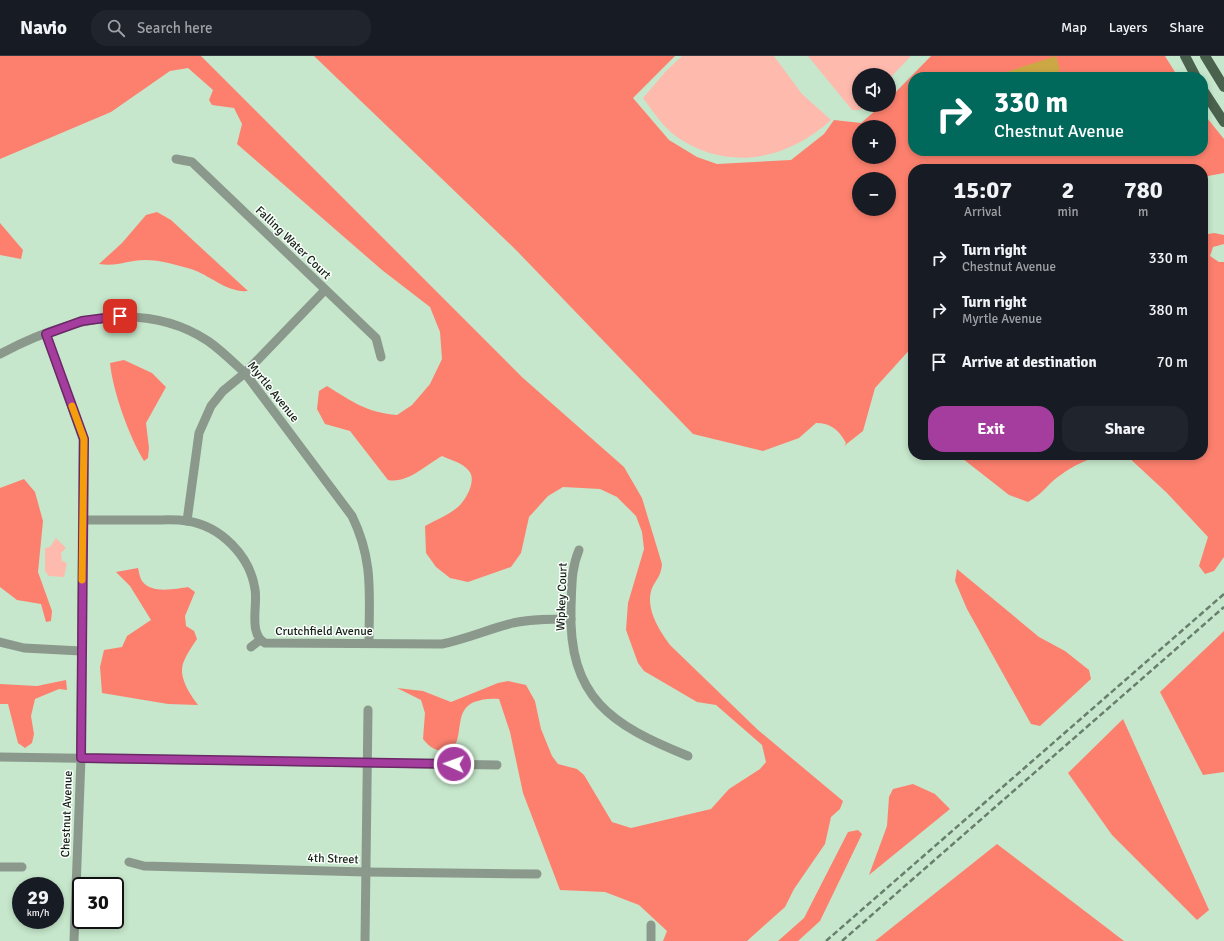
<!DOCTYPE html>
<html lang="en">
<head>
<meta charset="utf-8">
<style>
	:root { --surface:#171b24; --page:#20242c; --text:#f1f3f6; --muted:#9ea1a6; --line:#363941; --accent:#a53d9f }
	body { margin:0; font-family:Signika,sans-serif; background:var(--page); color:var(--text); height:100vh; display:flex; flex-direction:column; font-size:15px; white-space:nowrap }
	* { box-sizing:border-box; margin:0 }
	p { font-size:13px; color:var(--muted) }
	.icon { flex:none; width:22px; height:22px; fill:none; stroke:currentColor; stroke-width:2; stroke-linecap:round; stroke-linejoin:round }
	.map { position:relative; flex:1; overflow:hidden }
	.sheet { position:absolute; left:908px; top:108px; width:300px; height:296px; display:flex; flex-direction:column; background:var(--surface); border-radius:16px; box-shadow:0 2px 6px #0003 }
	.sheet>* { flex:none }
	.guide { position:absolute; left:908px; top:16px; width:300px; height:84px; border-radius:16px; box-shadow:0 2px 6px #0003; background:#00695c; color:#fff; overflow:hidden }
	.buttons { position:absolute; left:852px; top:12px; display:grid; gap:8px }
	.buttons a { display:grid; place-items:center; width:44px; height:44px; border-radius:50%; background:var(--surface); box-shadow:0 2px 6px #0003; font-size:20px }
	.speed { position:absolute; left:12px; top:821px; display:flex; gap:8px; font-size:20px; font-weight:700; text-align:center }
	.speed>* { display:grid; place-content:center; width:52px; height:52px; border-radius:50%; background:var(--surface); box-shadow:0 2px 6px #0003; line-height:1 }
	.speed small { font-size:10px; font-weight:400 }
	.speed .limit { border:2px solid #111; border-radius:6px; background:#fff; color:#111 }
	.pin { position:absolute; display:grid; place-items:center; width:34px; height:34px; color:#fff; margin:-17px; border-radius:8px; box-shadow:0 2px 6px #0006 }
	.me { position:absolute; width:44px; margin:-22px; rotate:272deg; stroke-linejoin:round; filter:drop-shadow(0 0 3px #0008) }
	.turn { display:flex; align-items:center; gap:14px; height:84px; padding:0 20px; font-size:18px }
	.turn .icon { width:52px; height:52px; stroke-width:2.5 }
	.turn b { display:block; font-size:28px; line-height:34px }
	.eta { display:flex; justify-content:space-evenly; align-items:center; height:68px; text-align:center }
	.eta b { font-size:24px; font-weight:700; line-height:28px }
	.action { display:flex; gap:8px; margin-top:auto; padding:8px 20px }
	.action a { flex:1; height:46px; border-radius:16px; background:var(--accent); color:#fff; font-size:16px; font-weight:700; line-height:46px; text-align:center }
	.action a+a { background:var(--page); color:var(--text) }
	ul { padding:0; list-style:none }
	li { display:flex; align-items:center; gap:12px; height:52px; padding:0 20px }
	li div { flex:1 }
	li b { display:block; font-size:15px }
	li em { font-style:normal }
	header { display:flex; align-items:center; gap:24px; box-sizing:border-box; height:56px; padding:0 20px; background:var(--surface); border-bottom:1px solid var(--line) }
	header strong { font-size:19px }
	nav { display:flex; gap:22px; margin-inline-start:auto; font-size:14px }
	.search { width:280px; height:36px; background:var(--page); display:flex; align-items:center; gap:10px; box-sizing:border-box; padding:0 14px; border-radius:16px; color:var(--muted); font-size:15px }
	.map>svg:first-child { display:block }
	.green { fill:#ffbaae }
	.forest { fill:#fd806e; fill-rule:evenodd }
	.water { fill:#cba844 }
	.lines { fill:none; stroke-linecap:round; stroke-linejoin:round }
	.minor { stroke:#8b998d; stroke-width:9 }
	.primary { stroke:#49614d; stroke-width:10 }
	.rail { stroke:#697f6d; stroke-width:2.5; stroke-dasharray:6 3; stroke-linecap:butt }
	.route-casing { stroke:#6b2867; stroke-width:10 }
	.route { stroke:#a53d9f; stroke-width:7 }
	.slow { stroke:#f59e0b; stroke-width:7 }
	.labels { text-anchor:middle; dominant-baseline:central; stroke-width:3; stroke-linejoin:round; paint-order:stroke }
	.street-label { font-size:12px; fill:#152117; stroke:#fbfffc }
</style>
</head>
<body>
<header>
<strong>Navio</strong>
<div class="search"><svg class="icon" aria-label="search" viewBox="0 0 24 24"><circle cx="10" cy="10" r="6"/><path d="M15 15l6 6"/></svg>Search here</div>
<nav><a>Map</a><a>Layers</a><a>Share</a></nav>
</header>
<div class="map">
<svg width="1224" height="885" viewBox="0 0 1224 885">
	<rect width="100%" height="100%" fill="#c6e7cb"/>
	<g class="green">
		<path d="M 682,0 L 774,0 L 802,38 L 831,64 C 787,104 728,116 677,81 C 663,71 653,55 643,42 L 666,15 Z"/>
		<path d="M 808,0 L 911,0 L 889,23 L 889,19 L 859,19 L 859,49 L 864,49 L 860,54 L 852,54 Z"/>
		<path d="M 56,482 L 66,492 L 61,497 L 62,505 L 67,507 L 64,521 L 49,520 L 45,515 L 45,492 L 50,491 Z"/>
	</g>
	<g class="forest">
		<path d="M 0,0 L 201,0 L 523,322 L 624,411 L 642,442 L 662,508 C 661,519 658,521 653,530 C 643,550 660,576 671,590 L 758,674 L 843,745 L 840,753 L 831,761 L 825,788 L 794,833 L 785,851 L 747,885 L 663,885 L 667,875 L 639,849 L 605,836 L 560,834 L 523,737 L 510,676 L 499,643 C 489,642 483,643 474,646 C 454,655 464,677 453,693 C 439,697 432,694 423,683 L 425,657 L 421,644 L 397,632 L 423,635 L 451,646 L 498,627 L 508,625 L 526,629 L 535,645 L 541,673 L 552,700 L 558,708 L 577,713 L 584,719 L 612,766 L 631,772 L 711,753 L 729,733 L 760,713 L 766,706 L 762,689 L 716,649 L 697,646 L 644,615 L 638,607 L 626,574 L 628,547 L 644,493 L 642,476 L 636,460 L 617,441 L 600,433 L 563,431 L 548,440 L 529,461 L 521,497 L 511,511 L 468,526 L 450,522 L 436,511 L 426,497 L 425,470 C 436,464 448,459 458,451 C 466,444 477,424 469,415 C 463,407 451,404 442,400 C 426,409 407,428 388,424 L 350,375 L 325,368 L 317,353 L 319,335 L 327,330 C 351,345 368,357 397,359 L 412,349 L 430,328 L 442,303 L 440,276 L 430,251 L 382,214 L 237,88 L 242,68 L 234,52 L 212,49 L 209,44 L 213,34 L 188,12 L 170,15 L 111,56 L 0,103 Z"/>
		<path d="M 314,0 L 675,0 L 633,42 L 669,84 L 697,101 L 717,108 L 791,104 L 824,78 L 834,64 L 861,67 L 882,49 L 889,49 L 889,43 L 931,0 L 1165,0 L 1178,21 L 913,21 L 913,95 L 1203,95 L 1203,57 L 1224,83 L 1224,117 L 1203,121 L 1203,113 L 913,113 L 913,290 L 875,332 L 863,375 L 844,390 L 846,387 C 839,374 831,367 816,367 L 799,382 L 763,395 L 693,378 L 517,195 ZM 859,71 L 889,71 L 889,101 L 859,101 ZM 859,123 L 889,123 L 889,153 L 859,153 Z"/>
		<path d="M 157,156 L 171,164 L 248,235 C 227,237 210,219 191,213 C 177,209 160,204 145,204 C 128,204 118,211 99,208 L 122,187 L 146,159 Z"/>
		<path d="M 0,167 L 23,194 L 21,203 L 0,199 Z"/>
		<path d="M 1214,177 L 1224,179 L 1224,188 L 1213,191 L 1210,200 L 1219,206 L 1224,206 L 1224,501 L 1214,515 L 1205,518 L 1199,510 L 1208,481 L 1167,437 L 1126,399 L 1203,399 L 1203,179 Z"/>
		<path d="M 124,304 L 152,317 L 166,331 L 146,367 L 149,392 L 148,402 L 144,405 C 129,380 113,336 110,307 Z"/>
		<path d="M 958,399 L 1101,399 C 1087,404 1074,409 1062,418 C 1049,426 1042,439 1028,446 L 1009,439 Z"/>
		<path d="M 24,423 L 35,436 L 43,465 L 38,516 L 52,555 L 51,565 L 46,566 L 41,548 L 17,544 L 0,531 L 0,432 Z"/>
		<path d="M 138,512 C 139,516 140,522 142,525 C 151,538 175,533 188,531 L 195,536 L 185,560 L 186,570 L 194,575 L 197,583 C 192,590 187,598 184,605 C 177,620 190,638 198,649 L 168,648 L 102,637 L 100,611 L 104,594 L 122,591 L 127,580 L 151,564 L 130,530 L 116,516 Z"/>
		<path d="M 957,513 L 1039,581 L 1065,595 L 1089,614 L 1091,623 L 1040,670 L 1031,668 L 967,553 L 955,525 Z"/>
		<path d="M 1224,575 L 1224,716 L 1203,719 L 1160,636 Z"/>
		<path d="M 66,624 L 67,634 L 59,633 L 35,643 L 31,660 L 34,678 L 32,687 L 25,692 L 18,687 L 8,648 L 0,648 L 0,628 L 37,630 Z"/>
		<path d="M 1123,663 L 1209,854 L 1197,864 L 1112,779 L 1068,717 Z"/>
		<path d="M 913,728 L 935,738 L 950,753 L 869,819 L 887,770 L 889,741 L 893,733 Z"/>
		<path d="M 858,774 L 862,778 L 820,865 L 798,885 L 778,885 L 804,862 L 848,776 Z"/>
		<path d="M 997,788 L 1124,885 L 875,885 Z"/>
	</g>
	<path class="water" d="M 1056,0 L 1060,14 L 1052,21 L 1010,21 L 1009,15 Z"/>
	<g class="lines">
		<g class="minor">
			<path d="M 176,103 L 192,106 L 376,282 L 381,301"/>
			<path d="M 46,278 L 83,383 L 81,702 L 74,885"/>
			<path d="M 0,298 C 64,264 142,242 208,285 C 221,294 233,306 245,317 L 352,460 C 374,505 369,539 369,587"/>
			<path d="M 83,464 C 106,464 130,464 153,464 C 164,464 176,463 187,465 C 221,470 250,500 255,533 C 258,549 248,578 265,587 L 442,588 C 466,583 489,573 513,567 C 532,563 551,563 571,563"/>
			<path d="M 187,465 L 199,377 L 211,350 L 223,335 L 245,317 L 325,234"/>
			<path d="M 579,494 C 571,513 572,530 571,551 C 568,642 611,669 688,700"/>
			<path d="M 0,586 L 24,592 L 81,595"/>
			<path d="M 251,591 L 260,584"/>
			<path d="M 0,701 L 497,709"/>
			<path d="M 129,806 L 144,810 L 366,816 L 537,818"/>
			<path d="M 0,811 L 22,811"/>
			<path d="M 365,885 L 368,654"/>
			<path d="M 651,885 L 651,869"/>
		</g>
		<g class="primary">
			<path d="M 1185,0 L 1196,21"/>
			<path d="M 1205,0 L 1224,31"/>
			<path d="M 1203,34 L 1224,66"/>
		</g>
		<g class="rail">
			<path d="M 826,885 L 1224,538"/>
			<path d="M 842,885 L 1224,551"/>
		</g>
	</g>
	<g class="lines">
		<defs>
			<path id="route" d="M 120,260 L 82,265 L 46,278 L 84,383 L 81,702 L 454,708"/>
		</defs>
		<use href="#route" class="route-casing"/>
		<use href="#route" class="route"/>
		<path class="slow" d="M 72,350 L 84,383 L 82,524"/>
	</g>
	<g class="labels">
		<g class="street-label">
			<text transform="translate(293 187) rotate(44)">Falling Water Court</text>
			<text transform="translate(273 336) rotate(51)">Myrtle Avenue</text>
			<text transform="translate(562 541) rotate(-88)">Wipkey Court</text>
			<text x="324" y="575">Crutchfield Avenue</text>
			<text transform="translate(67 758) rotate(-88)">Chestnut Avenue</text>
			<text transform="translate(333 803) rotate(2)">4th Street</text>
		</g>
	</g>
</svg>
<div class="buttons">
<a><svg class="icon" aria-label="sound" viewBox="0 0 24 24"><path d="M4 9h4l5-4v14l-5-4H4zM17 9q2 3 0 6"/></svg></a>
<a>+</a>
<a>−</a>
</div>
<div class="speed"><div>29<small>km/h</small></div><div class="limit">30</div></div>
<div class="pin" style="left:120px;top:260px;background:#d93025"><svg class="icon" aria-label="arrive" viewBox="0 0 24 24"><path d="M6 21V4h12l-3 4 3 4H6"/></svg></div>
<svg class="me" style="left:454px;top:708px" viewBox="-20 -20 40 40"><circle r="17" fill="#a53d9f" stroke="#fff" stroke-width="3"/><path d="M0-11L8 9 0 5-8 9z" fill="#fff"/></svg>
<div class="guide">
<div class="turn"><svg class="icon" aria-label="right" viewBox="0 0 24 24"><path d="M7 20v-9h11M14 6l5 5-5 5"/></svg><div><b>330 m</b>Chestnut Avenue</div></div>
</div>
<section class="sheet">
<div class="eta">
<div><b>15:07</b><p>Arrival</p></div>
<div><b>2</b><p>min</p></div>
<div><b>780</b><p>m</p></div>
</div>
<ul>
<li><svg class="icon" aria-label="right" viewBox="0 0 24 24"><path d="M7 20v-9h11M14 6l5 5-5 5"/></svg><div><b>Turn right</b><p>Chestnut Avenue</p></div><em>330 m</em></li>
<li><svg class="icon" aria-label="right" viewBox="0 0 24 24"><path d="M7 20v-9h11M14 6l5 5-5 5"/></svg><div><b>Turn right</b><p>Myrtle Avenue</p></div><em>380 m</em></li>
<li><svg class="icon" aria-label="arrive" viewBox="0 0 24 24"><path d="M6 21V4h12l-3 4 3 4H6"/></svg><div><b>Arrive at destination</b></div><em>70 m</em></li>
</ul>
<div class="action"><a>Exit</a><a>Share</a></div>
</section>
</div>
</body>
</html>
